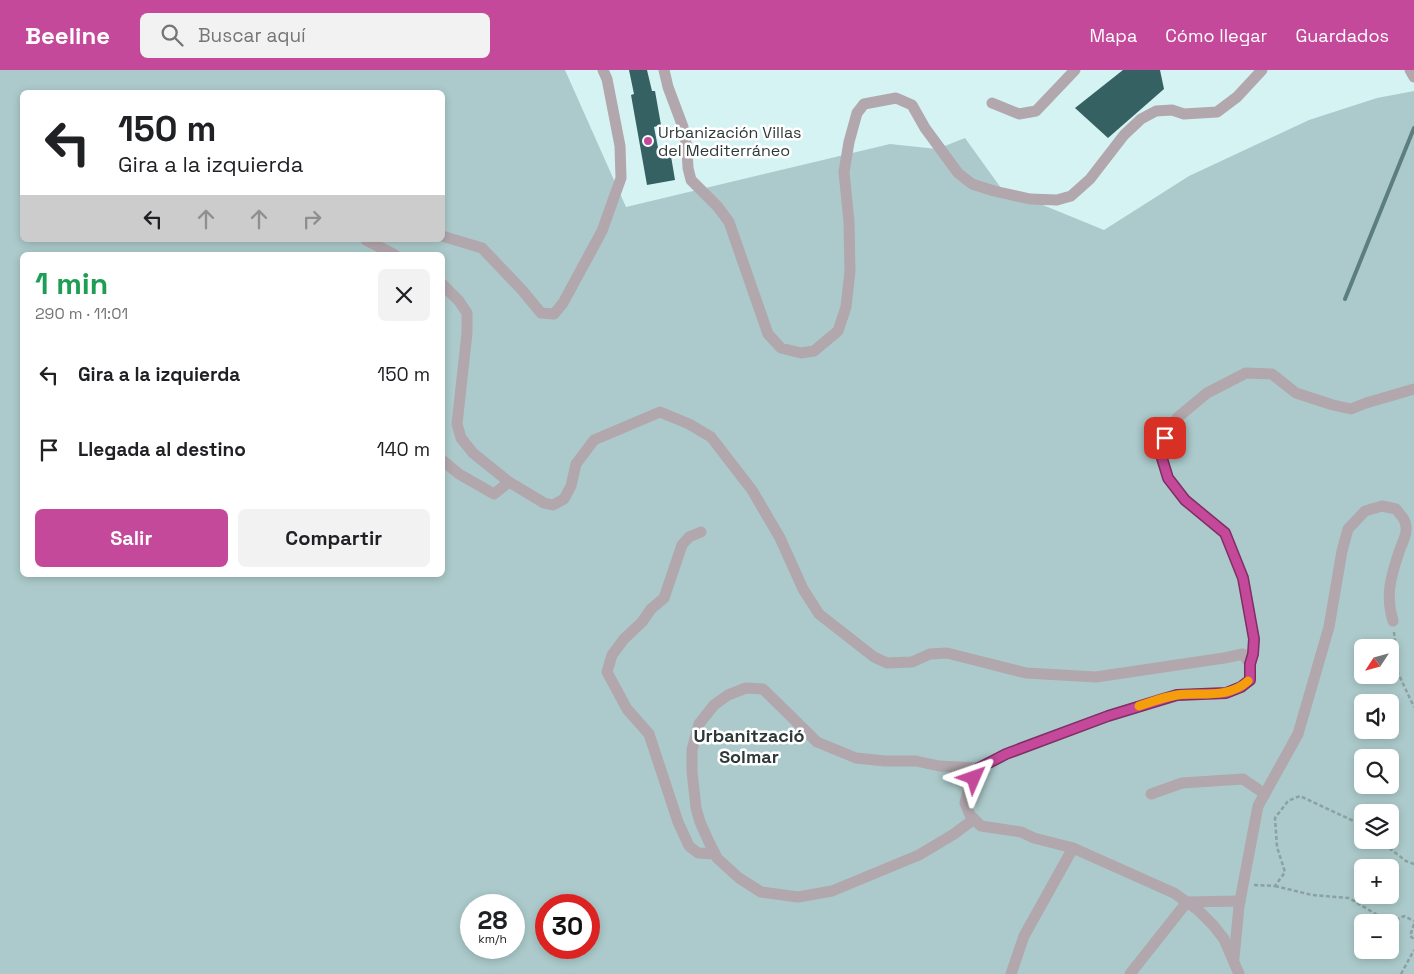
<!DOCTYPE html>
<html lang="es">
<head>
<meta charset="utf-8">
<style>
	:root { --surface:#fff; --page:#f2f2f2; --text:#202124; --muted:#757577; --accent:#c4499a }
	body { margin:0; font-family:"Space Grotesk",sans-serif; background:var(--page); color:var(--text); height:100vh; display:flex; flex-direction:column; font-size:19px; white-space:nowrap }
	* { box-sizing:border-box; margin:0 }
	p { font-size:16px; color:var(--muted) }
	.icon { flex:none; width:28px; height:28px; fill:none; stroke:currentColor; stroke-width:2; stroke-linecap:round; stroke-linejoin:round }
	.map { position:relative; flex:1; overflow:hidden }
	.side { position:absolute; left:20px; top:182px; width:425px; height:325px; display:flex; flex-direction:column; background:var(--surface); border-radius:8px; box-shadow:0 2px 8px #0003 }
	.side>* { flex:none }
	.hud { position:absolute; left:20px; top:20px; width:425px; height:152px; border-radius:8px; box-shadow:0 2px 8px #0003; background:#fff; color:var(--text); overflow:hidden }
	.needle { width:32px; rotate:234deg }
	.controls { position:absolute; left:1354px; top:569px; display:grid; gap:10px }
	.controls a { display:grid; place-items:center; width:45px; height:45px; border-radius:8px; background:var(--surface); box-shadow:0 2px 8px #0003; font-size:25px }
	.speed { position:absolute; left:460px; top:824px; display:flex; gap:10px; font-size:25px; font-weight:700; text-align:center }
	.speed>* { display:grid; place-content:center; width:65px; height:65px; border-radius:50%; background:var(--surface); box-shadow:0 2px 8px #0003; line-height:1 }
	.speed small { font-size:12px; font-weight:400 }
	.speed .limit { border:8px solid #d22; background:#fff; color:#111 }
	.pin { position:absolute; display:grid; place-items:center; width:42px; height:42px; color:#fff; margin:-21px; border-radius:10px; box-shadow:0 2px 8px #0006 }
	.me { position:absolute; width:55px; margin:-28px; rotate:47deg; stroke-linejoin:round; filter:drop-shadow(0 0 4px #0008) }
	.turn { display:flex; align-items:center; gap:18px; height:105px; padding:0 15px; font-size:22px }
	.turn .icon { width:65px; height:65px; stroke-width:2.5 }
	.turn b { display:block; font-size:35px; line-height:42px }
	.lanes { display:flex; align-items:center; height:48px; padding:0 15px; background:#0003; justify-content:center; gap:25px; direction:ltr }
	.lanes .off { opacity:.35 }
	.round { display:grid; place-items:center; flex:none; width:52px; height:52px; border-radius:8px; background:var(--page) }
	.summary { display:flex; align-items:center; justify-content:space-between; height:85px; padding:0 15px }
	h1 { font-size:30px; font-weight:800; line-height:38px; color:#1e9e55 }
	.action { display:flex; gap:10px; margin-top:auto; padding:10px 15px }
	.action a { flex:1; height:58px; border-radius:8px; background:var(--accent); color:#fff; font-size:20px; font-weight:800; line-height:58px; text-align:center }
	.action a+a { background:var(--page); color:var(--text) }
	ul { padding:0; list-style:none }
	li { display:flex; align-items:center; gap:15px; height:75px; padding:0 15px }
	li div { flex:1 }
	li b { display:block; font-size:19px }
	li em { font-style:normal }
	header { display:flex; align-items:center; gap:30px; box-sizing:border-box; height:70px; padding:0 25px; background:var(--accent); color:#fff }
	header strong { font-size:24px }
	nav { display:flex; gap:28px; margin-inline-start:auto; font-size:18px }
	.search { width:350px; height:45px; background:var(--page); display:flex; align-items:center; gap:12px; box-sizing:border-box; padding:0 18px; border-radius:8px; color:var(--muted); font-size:19px }
	.map>svg:first-child { display:block }
	.green { fill:#accacb; fill-rule:evenodd }
	.lines { fill:none; stroke-linecap:round; stroke-linejoin:round }
	.stream { stroke:#5c7e80; stroke-width:4 }
	.building { fill:#356163 }
	.path { stroke:#8ba0a0; stroke-width:2.5; stroke-dasharray:4 2.5; stroke-linecap:butt }
	.minor { stroke:#b1a7ad; stroke-width:11 }
	.route-casing { stroke:#7f2f64; stroke-width:12 }
	.route { stroke:#c4499a; stroke-width:9 }
	.slow { stroke:#f59e0b; stroke-width:9 }
	.poi-dot { fill:#c4499a; stroke:#fff; stroke-width:2 }
	.labels { text-anchor:middle; dominant-baseline:central; stroke-width:5; stroke-linejoin:round; paint-order:stroke }
	.poi-label { font-size:16px; fill:#2e3939; stroke:#fff; text-anchor:start }
	.neighbourhood-label { font-size:18px; font-weight:bold; fill:#2e3939; stroke:#fff }
</style>
</head>
<body>
<header>
<strong>Beeline</strong>
<div class="search"><svg class="icon" aria-label="search" viewBox="0 0 24 24"><circle cx="10" cy="10" r="6"/><path d="M15 15l6 6"/></svg>Buscar aquí</div>
<nav><a>Mapa</a><a>Cómo llegar</a><a>Guardados</a></nav>
</header>
<div class="map">
<svg width="1414" height="904" viewBox="0 0 1414 904">
	<rect width="100%" height="100%" fill="#d6f3f4"/>
	<path class="green" d="M 0,0 L 565,0 L 626,137 L 890,74 L 937,79 L 965,68 L 1001,118 L 1104,160 L 1189,106 L 1309,50 L 1377,28 L 1414,21 L 1414,904 L 0,904 ZM 22,22 L 442,22 L 442,170 L 22,170 ZM 22,185 L 442,185 L 442,505 L 22,505 ZM 1362,578 L 1390,578 L 1390,605 L 1362,605 ZM 1362,632 L 1390,632 L 1390,660 L 1362,660 ZM 1362,688 L 1390,688 L 1390,715 L 1362,715 ZM 1362,742 L 1390,742 L 1390,770 L 1362,770 ZM 1362,798 L 1390,798 L 1390,825 L 1362,825 ZM 471,835 L 514,835 L 514,878 L 471,878 ZM 546,835 L 589,835 L 589,878 L 546,878 ZM 1362,852 L 1390,852 L 1390,880 L 1362,880 Z"/>
	<g class="lines">
		<path class="stream" d="M 1345,229 L 1414,58"/>
	</g>
	<g class="building">
		<path d="M 629,0 L 647,0 L 652,21 L 655,21 L 661,55 L 654,57 L 660,88 L 671,86 L 675,110 L 647,115 L 631,25 L 634,24 Z"/>
		<path d="M 1123,0 L 1160,0 L 1164,19 L 1108,68 L 1075,38 Z"/>
	</g>
	<g class="lines">
		<g class="path">
			<path d="M 1394,562 L 1398,603 L 1414,637"/>
			<path d="M 1379,770 L 1406,791 L 1414,794"/>
			<path d="M 1254,815 L 1275,816 L 1285,802 L 1277,777 L 1275,748 L 1288,731 L 1300,726 L 1358,753 L 1362,757"/>
			<path d="M 1275,816 L 1312,825 L 1349,828 L 1389,852"/>
			<path d="M 1390,853 L 1404,846 L 1414,851"/>
			<path d="M 1414,854 L 1410,866 L 1414,869"/>
			<path d="M 1401,904 L 1414,880"/>
		</g>
		<g class="minor">
			<path d="M 664,0 L 668,17 L 683,57 L 687,78 L 688,98 L 691,110 L 718,137 L 729,152 L 768,264 L 781,278 L 801,283 L 814,281 L 838,261 L 846,237 L 850,201 L 849,152 L 844,102 L 849,72 L 857,43 L 864,34 L 896,28 L 912,35 L 925,58 L 958,103 L 972,114 L 994,121 L 1030,129 L 1057,130 L 1071,126 L 1090,109 L 1124,65 L 1141,49 L 1156,41 L 1172,40 L 1184,44 L 1217,42 L 1237,27 L 1262,0"/>
			<path d="M 1410,0 L 1414,7"/>
			<path d="M 992,33 L 1019,44 L 1036,41 L 1075,0"/>
			<path d="M 442,166 L 482,178 L 522,220 L 541,243 L 554,244 L 563,233 L 602,161 L 621,108 L 620,76 L 607,9 L 603,0"/>
			<path d="M 366,170 L 395,185"/>
			<path d="M 442,214 L 459,231 L 467,243 L 467,263 L 457,354 L 461,368 L 473,383 L 509,412 L 544,433 L 553,435 L 564,429 L 571,416 L 576,394 L 594,370 L 660,342 L 689,354 L 711,367 L 752,420 L 780,468 L 803,519 L 819,544 L 874,587 L 887,593 L 912,592 L 930,584 L 947,583 L 1026,603 L 1096,607 L 1224,588 L 1243,584 L 1250,594 L 1250,610 L 1241,617 L 1226,623 L 1177,625 L 1163,628 L 1108,646 L 1005,684 L 979,698 L 969,718 L 965,733 L 970,745 L 981,756 L 1021,762 L 1034,768 L 1073,778 L 1174,823 L 1198,840 L 1213,855 L 1224,869 L 1239,904"/>
			<path d="M 442,390 L 459,404 L 494,424 L 509,412"/>
			<path d="M 701,462 L 689,467 L 682,475 L 664,528 L 651,539 L 642,552 L 624,569 L 612,585 L 607,602 L 627,639 L 649,664 L 678,752 L 689,776 L 698,783 L 715,784"/>
			<path d="M 1250,594 L 1253,584 L 1254,569 L 1243,507 L 1225,463 L 1185,430 L 1168,408 L 1161,385 L 1165,368 L 1177,348 L 1207,323 L 1246,303 L 1272,304 L 1296,323 L 1333,335 L 1351,339 L 1366,333 L 1414,319"/>
			<path d="M 1151,724 L 1182,713 L 1243,709 L 1265,724"/>
			<path d="M 974,749 L 954,764 L 919,785 L 832,821 L 798,827 L 761,822 L 739,808 L 717,788 L 708,770 L 700,752 L 696,738 L 692,701 L 692,680 L 699,654 L 714,635 L 728,625 L 746,618 L 763,619 L 817,672 L 856,688 L 885,691 L 916,691 L 939,696 L 979,698"/>
			<path d="M 1234,888 L 1239,836 L 1258,736 L 1298,664 L 1329,557 L 1342,481 L 1348,459 L 1365,441 L 1382,436 L 1396,439 C 1399,443 1404,448 1405,452 C 1409,463 1402,472 1399,482 C 1391,506 1385,526 1393,551"/>
			<path d="M 1011,904 L 1024,866 L 1073,778"/>
			<path d="M 1130,904 L 1187,832 L 1240,831"/>
		</g>
	</g>
	<g class="lines">
		<defs>
			<path id="route" d="M 974,708 L 979,698 L 1006,684 L 1108,646 L 1177,625 L 1226,623 L 1241,617 L 1250,610 L 1250,594 L 1253,584 L 1254,569 L 1243,508 L 1225,463 L 1185,430 L 1168,408 L 1161,385 L 1165,368"/>
		</defs>
		<use href="#route" class="route-casing"/>
		<use href="#route" class="route"/>
		<path class="slow" d="M 1139,636 C 1151,632 1164,627 1177,625 C 1202,622 1228,629 1248,611"/>
	</g>
	<circle class="poi-dot" cx="648" cy="71" r="5"/>
	<g class="labels">
		<g class="poi-label">
			<text x="658" y="62">Urbanización Villas<tspan x="658" dy="18">del Mediterráneo</tspan></text>
		</g>
		<g class="neighbourhood-label">
			<text x="749" y="665">Urbanització<tspan x="749" dy="21">Solmar</tspan></text>
		</g>
	</g>
</svg>
<div class="controls">
<a><svg class="needle" viewBox="-14 -14 28 28"><path d="M0-13l5 13h-10z" fill="#e53935"/><path d="M0 13l5-13h-10z" fill="#757577"/></svg></a>
<a><svg class="icon" aria-label="sound" viewBox="0 0 24 24"><path d="M4 9h4l5-4v14l-5-4H4zM17 9q2 3 0 6"/></svg></a>
<a><svg class="icon" aria-label="search" viewBox="0 0 24 24"><circle cx="10" cy="10" r="6"/><path d="M15 15l6 6"/></svg></a>
<a><svg class="icon" aria-label="layers" viewBox="0 0 24 24"><path d="M12 4l9 5-9 5-9-5zM3 14l9 5 9-5"/></svg></a>
<a>+</a>
<a>−</a>
</div>
<div class="speed"><div>28<small>km/h</small></div><div class="limit">30</div></div>
<div class="pin" style="left:1165px;top:368px;background:#d93025"><svg class="icon" aria-label="arrive" viewBox="0 0 24 24"><path d="M6 21V4h12l-3 4 3 4H6"/></svg></div>
<svg class="me" style="left:974px;top:708px" viewBox="-20 -20 40 40"><path d="M0-17L14 15 0 8-14 15z" fill="#c4499a" stroke="#fff" stroke-width="4"/></svg>
<div class="hud">
<div class="turn"><svg class="icon" aria-label="left" viewBox="0 0 24 24"><path d="M17 20v-9H6M10 6l-5 5 5 5"/></svg><div><b>150 m</b>Gira a la izquierda</div></div>
<div class="lanes"><svg class="icon" aria-label="left" viewBox="0 0 24 24"><path d="M17 20v-9H6M10 6l-5 5 5 5"/></svg><svg class="icon off" aria-label="ahead" viewBox="0 0 24 24"><path d="M12 20V5M6 11l6-6 6 6"/></svg><svg class="icon off" aria-label="ahead" viewBox="0 0 24 24"><path d="M12 20V5M6 11l6-6 6 6"/></svg><svg class="icon off" aria-label="right" viewBox="0 0 24 24"><path d="M7 20v-9h11M14 6l5 5-5 5"/></svg></div>
</div>
<section class="side">
<div class="summary"><div><h1>1 min</h1><p>290 m · 11:01</p></div><a class="round"><svg class="icon" aria-label="close" viewBox="0 0 24 24"><path d="M6 6l12 12M18 6L6 18"/></svg></a></div>
<ul>
<li><svg class="icon" aria-label="left" viewBox="0 0 24 24"><path d="M17 20v-9H6M10 6l-5 5 5 5"/></svg><div><b>Gira a la izquierda</b></div><em>150 m</em></li>
<li><svg class="icon" aria-label="arrive" viewBox="0 0 24 24"><path d="M6 21V4h12l-3 4 3 4H6"/></svg><div><b>Llegada al destino</b></div><em>140 m</em></li>
</ul>
<div class="action"><a>Salir</a><a>Compartir</a></div>
</section>
</div>
</body>
</html>
